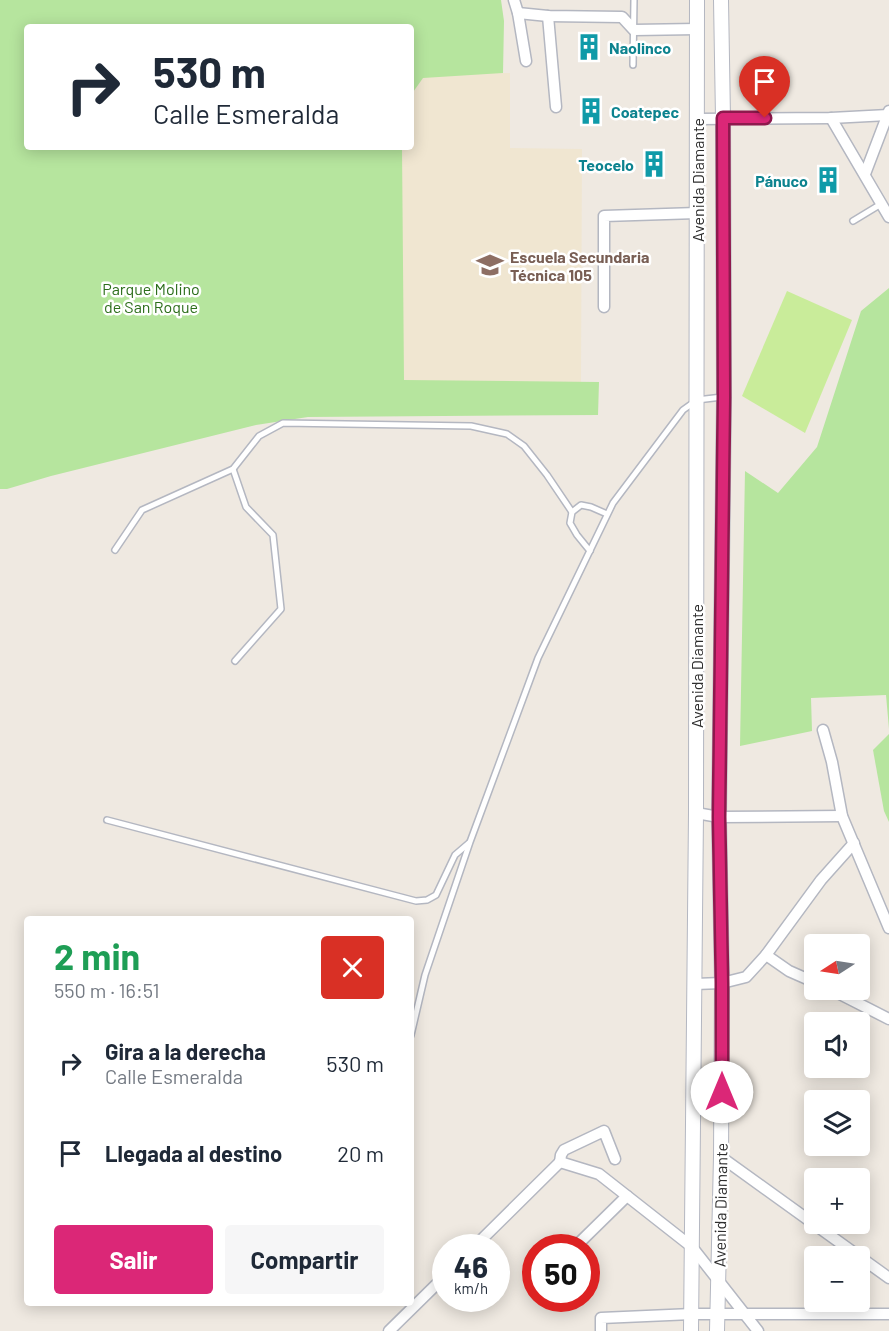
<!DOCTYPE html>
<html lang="es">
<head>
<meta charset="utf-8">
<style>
	:root { --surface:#fff; --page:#f6f6f7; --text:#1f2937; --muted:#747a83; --accent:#db2777 }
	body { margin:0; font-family:Barlow,sans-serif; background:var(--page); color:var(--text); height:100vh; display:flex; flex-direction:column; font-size:22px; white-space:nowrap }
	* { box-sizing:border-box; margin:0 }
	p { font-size:20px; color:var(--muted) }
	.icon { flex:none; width:33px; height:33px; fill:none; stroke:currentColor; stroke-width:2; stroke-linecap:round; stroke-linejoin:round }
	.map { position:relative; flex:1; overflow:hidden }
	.drawer { position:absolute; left:24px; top:916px; width:390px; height:390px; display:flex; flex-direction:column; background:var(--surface); border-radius:6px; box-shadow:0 3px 15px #0003 }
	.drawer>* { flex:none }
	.hud { position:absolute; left:24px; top:24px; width:390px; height:126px; border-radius:6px; box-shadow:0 3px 15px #0003; background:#fff; color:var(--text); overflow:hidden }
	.needle { width:39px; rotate:258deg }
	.buttons { position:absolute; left:804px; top:934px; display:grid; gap:12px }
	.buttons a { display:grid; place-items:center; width:66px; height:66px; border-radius:6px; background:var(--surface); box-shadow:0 3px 15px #0003; font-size:30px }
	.speed { position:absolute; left:432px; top:1234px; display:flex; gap:12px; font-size:30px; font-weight:700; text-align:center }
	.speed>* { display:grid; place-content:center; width:78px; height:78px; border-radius:50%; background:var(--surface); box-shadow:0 3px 15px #0003; line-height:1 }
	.speed small { font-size:15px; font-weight:400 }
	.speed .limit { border:9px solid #d22; background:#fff; color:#111 }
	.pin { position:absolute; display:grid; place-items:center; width:51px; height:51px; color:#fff; margin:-62px -26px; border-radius:50% 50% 50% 0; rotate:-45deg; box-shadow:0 0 6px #0007 }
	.pin .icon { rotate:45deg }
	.me { position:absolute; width:66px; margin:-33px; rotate:0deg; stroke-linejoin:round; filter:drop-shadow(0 0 4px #0008) }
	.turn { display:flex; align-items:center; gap:21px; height:126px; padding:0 30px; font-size:27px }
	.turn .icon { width:78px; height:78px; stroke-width:2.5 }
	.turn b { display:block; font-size:42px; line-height:51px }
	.round { display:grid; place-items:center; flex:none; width:63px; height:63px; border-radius:6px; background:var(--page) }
	.overview { display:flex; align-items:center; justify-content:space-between; height:102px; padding:0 30px }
	h1 { font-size:36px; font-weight:700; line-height:45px; color:#1e9e55 }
	.primary-button { display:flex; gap:12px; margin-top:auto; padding:12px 30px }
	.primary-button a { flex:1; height:69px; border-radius:6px; background:var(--accent); color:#fff; font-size:24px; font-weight:700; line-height:69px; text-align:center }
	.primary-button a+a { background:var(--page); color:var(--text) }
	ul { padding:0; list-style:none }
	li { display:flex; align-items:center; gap:18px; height:90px; padding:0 30px }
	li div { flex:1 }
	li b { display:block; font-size:22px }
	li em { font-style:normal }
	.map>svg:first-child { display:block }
	.education { fill:#f0e6d1 }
	.green { fill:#b6e59e }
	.pitch { fill:#c9ec9a }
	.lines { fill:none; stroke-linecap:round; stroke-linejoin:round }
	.lane-casing { stroke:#b4b7c1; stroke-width:8 }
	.street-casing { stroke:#b4b7c1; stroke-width:13 }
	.secondary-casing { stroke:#b4b7c1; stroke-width:16 }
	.lane { stroke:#fff; stroke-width:5 }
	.street { stroke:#fff; stroke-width:10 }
	.secondary { stroke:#fff; stroke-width:14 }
	.route-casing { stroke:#8e194d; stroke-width:15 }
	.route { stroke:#db2777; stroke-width:10 }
	.labels { text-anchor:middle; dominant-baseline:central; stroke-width:5; stroke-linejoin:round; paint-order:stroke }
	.culture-label { font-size:16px; font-weight:bold; fill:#0d838f; stroke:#fff; text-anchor:start }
	.street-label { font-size:16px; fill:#2e2e2e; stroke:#fff }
	.education-label { font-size:16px; font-weight:bold; fill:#785e54; stroke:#fff; text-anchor:start }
	.park-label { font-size:16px; fill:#2c6e1b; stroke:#fff }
</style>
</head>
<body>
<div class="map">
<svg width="889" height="1331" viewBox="0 0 889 1331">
	<rect width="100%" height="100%" fill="#efe9e1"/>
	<path class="education" d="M 411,73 L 510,73 L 510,148 L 582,149 L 581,382 L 398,381 L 398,147 L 411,147 Z"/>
	<g class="green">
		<path d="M 0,0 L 501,0 L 504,21 L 503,73 L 423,78 L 411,95 L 411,27 L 27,27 L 27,147 L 402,147 L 404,380 L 599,382 L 598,415 L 308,417 L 256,425 L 51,476 L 7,489 L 0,489 Z"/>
		<path d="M 889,288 L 889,729 L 886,695 L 811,698 L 812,731 L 740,746 L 745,471 L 778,493 L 817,447 L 861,311 Z"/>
		<path d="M 889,734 L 889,822 L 884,811 L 873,750 Z"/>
	</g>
	<path class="pitch" d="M 787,291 L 852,320 L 805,433 L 742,396 Z"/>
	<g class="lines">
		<defs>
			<g id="lane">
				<path d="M 633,65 L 634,0"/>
				<path d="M 853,221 L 881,204"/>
				<path d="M 233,469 L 246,507 L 273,535 L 281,609 L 235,661"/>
				<path d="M 115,550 L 142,510 L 233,469 L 259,436 L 283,423 L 471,426 L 507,434 L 524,446 L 547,475 L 572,512"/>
				<path d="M 590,551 L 577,535 L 570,523 L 572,512 L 581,505 L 591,507 L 607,514"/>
				<path d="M 107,820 L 416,901 L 427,900 L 436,895 L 455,855 L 469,843"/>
				<path d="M 411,1035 L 425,975 L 470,842 L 538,658 L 613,503 L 683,410 L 697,400 L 722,397"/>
			</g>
			<g id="street">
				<path d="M 514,0 L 518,13 L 526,61"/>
				<path d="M 518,13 L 548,16 L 622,17 L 634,30 L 697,29"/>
				<path d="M 548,16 L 556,107"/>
				<path d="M 831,118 L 889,217"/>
				<path d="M 697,119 L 831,118 L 888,115"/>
				<path d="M 865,174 L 889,111"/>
				<path d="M 604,307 L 604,216 L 697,213"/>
				<path d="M 823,730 L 832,762 L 842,816 L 889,928"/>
				<path d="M 696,813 L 719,817 L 842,816"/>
				<path d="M 766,955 L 789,971 L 814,982"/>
				<path d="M 695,984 L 722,983 L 746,977 L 766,955 L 821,880 L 854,843"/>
				<path d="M 832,990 L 889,1019"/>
				<path d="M 721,1157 L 889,1278"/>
				<path d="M 560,1162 L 599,1174 L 692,1247 L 758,1331"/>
				<path d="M 560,1162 L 561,1155 L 564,1150 L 604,1131 L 615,1159"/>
				<path d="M 473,1248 L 560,1162"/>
				<path d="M 574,1248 L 627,1196"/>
				<path d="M 389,1331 L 446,1275"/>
				<path d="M 601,1331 L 601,1318 L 692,1314 L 889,1314"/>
			</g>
			<g id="secondary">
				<path d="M 691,1331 L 696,813 L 697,0"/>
				<path d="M 717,1331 L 721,1157 L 722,983 L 719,817 L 724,397 L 723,118 L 721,0"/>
			</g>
		</defs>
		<use href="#lane" class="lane-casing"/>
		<use href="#street" class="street-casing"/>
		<use href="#secondary" class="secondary-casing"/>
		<use href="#lane" class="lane"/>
		<use href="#street" class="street"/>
		<use href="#secondary" class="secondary"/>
	</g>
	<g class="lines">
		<defs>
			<path id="route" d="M 722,1092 L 722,983 L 719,817 L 724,397 L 723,118 L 765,118"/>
		</defs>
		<use href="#route" class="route-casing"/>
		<use href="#route" class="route"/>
	</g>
	<defs>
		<symbol id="building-bare" viewBox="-9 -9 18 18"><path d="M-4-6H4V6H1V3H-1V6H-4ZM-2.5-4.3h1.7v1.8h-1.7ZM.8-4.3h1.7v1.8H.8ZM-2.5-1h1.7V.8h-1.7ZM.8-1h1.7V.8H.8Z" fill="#0f9aa8" stroke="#fff" stroke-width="2.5" paint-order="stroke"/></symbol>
		<symbol id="school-bare" viewBox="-9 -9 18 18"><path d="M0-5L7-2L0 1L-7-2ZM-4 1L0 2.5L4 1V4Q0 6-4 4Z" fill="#8d6e63" stroke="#fff" stroke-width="2.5" paint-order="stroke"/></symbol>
	</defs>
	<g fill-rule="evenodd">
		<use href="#building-bare" x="570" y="28" width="38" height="38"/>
		<use href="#building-bare" x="572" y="92" width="38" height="38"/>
		<use href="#building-bare" x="635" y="145" width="38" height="38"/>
		<use href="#building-bare" x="809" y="161" width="38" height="38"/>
		<use href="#school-bare" x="471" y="246" width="38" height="38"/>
	</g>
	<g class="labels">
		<g class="culture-label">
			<text x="609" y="47">Naolinco</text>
			<text x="611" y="111">Coatepec</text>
			<text x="634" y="164" text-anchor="end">Teocelo</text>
			<text x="808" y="180" text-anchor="end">Pánuco</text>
		</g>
		<g class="street-label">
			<text transform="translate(697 180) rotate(-90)">Avenida Diamante</text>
			<text transform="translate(696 666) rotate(-90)">Avenida Diamante</text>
			<text transform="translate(720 1205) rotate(-89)">Avenida Diamante</text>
		</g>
		<g class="education-label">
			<text x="510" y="256">Escuela Secundaria<tspan x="510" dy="18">Técnica 105</tspan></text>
		</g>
		<g class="park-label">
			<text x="151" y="288">Parque Molino<tspan x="151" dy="18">de San Roque</tspan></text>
		</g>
	</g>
</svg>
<div class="buttons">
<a><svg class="needle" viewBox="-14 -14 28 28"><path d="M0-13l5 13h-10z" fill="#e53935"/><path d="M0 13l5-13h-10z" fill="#747a83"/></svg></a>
<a><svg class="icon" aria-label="sound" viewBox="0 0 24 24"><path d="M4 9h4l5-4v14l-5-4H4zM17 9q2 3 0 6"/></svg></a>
<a><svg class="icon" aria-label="layers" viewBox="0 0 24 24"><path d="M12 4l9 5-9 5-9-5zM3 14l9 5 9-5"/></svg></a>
<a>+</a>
<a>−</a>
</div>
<div class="speed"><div>46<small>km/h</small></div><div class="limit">50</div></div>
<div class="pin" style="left:765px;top:118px;background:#d93025"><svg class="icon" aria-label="arrive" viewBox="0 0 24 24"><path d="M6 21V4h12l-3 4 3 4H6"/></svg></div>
<svg class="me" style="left:722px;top:1092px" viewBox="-20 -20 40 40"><circle r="19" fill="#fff"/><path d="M0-13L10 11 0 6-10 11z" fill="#db2777"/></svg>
<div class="hud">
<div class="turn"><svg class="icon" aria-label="right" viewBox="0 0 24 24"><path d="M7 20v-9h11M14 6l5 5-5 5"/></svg><div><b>530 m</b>Calle Esmeralda</div></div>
</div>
<section class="drawer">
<div class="overview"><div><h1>2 min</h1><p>550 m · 16:51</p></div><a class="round" style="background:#d93025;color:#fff"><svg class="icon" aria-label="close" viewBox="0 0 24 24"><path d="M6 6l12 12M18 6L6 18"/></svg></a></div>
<ul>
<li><svg class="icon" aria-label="right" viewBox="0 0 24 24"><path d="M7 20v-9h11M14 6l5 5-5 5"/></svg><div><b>Gira a la derecha</b><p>Calle Esmeralda</p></div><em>530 m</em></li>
<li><svg class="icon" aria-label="arrive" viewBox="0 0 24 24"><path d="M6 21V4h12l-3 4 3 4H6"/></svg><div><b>Llegada al destino</b></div><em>20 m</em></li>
</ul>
<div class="primary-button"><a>Salir</a><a>Compartir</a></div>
</section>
</div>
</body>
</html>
